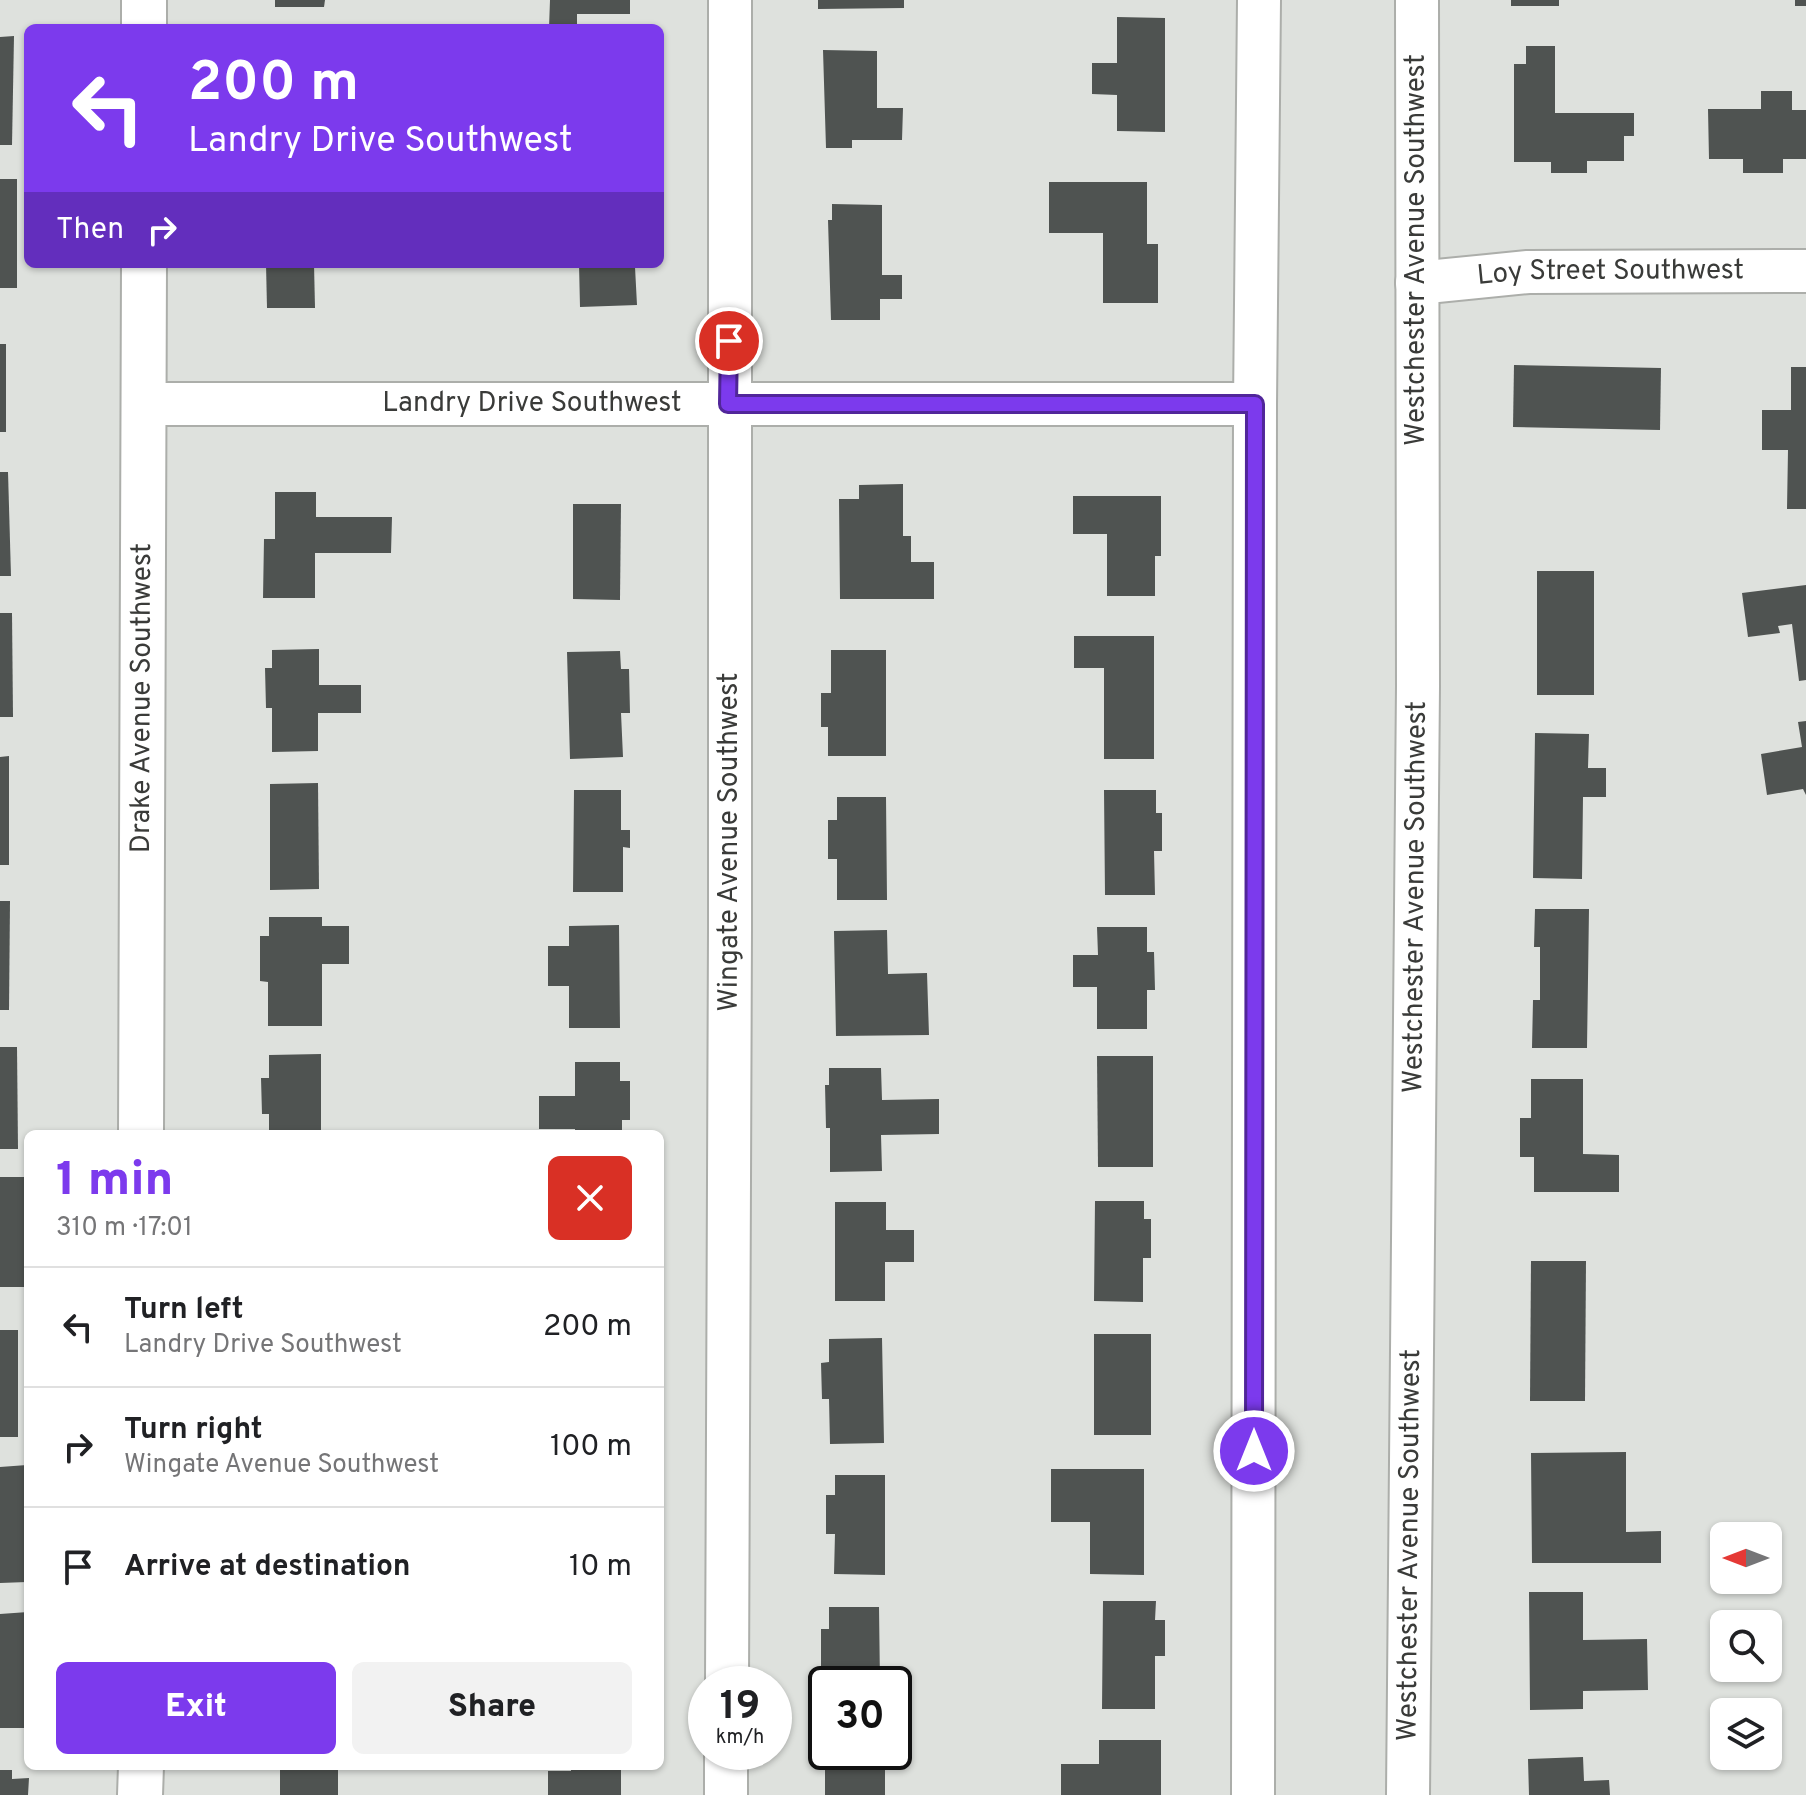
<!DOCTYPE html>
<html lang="en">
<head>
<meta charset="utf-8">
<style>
	:root { --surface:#fff; --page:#f2f2f2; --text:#202124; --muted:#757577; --line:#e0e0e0; --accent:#7c3aed }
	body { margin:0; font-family:Overpass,sans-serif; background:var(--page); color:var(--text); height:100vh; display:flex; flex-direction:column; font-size:30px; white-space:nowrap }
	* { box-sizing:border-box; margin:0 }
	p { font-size:26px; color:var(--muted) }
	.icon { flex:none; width:44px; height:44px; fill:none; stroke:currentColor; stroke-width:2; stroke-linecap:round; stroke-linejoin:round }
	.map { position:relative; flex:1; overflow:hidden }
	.drawer { position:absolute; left:24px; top:1130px; width:640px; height:640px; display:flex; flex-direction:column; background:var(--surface); border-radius:12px; box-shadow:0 2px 6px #0004 }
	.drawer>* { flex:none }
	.banner { position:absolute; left:24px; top:24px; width:640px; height:244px; border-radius:12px; box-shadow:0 2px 6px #0004; background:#7c3aed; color:#fff; overflow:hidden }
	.needle { width:52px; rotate:270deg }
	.tools { position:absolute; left:1710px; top:1522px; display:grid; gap:16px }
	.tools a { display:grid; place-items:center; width:72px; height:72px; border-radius:12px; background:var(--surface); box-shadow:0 2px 6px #0004; font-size:40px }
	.speed { position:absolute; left:688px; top:1666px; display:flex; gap:16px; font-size:40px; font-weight:700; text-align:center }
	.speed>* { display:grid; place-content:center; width:104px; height:104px; border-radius:50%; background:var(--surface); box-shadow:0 2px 6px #0004; line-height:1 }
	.speed small { font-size:20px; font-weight:400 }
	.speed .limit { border:4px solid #111; border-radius:12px; background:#fff; color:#111 }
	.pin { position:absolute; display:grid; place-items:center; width:68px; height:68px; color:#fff; margin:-34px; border:4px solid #fff; border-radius:50%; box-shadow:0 2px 8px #0007 }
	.me { position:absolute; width:88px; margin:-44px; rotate:0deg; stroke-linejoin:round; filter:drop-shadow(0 0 6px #0008) }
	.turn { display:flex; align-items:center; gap:28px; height:168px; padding:0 32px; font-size:36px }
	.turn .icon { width:104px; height:104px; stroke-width:2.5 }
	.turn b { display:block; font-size:56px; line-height:68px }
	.then { display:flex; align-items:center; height:76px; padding:0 32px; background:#0003; gap:16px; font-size:30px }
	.round { display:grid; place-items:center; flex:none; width:84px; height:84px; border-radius:12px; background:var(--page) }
	.head { display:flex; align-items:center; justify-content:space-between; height:136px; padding:0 32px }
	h1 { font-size:48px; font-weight:800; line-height:60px; color:var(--accent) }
	.button { display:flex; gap:16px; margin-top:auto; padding:16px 32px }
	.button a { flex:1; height:92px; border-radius:12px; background:var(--accent); color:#fff; font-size:32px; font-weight:800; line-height:92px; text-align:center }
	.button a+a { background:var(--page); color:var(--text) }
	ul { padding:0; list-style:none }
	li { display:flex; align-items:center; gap:24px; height:120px; padding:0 32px; border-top:2px solid var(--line) }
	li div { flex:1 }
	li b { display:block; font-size:30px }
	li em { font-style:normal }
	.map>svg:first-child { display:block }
	.building { fill:#4f5351 }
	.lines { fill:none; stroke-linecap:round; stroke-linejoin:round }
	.minor-casing { stroke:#acaeaa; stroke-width:46 }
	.tertiary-casing { stroke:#acaeaa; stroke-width:48 }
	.minor { stroke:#fff; stroke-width:42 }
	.tertiary { stroke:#fff; stroke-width:44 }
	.route-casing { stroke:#51269a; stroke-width:20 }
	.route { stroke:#7c3aed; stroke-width:14 }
	.labels { text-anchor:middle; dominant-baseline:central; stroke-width:8; stroke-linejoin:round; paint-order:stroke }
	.street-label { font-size:28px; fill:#3a3b39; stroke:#fff }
</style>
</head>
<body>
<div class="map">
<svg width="1806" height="1795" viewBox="0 0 1806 1795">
	<rect width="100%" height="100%" fill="#dee1dd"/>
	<g class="building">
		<path d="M 275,0 L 325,0 L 324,7 L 275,7 Z"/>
		<path d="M 550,0 L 630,0 L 630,14 L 577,14 L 577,28 L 549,28 Z"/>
		<path d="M 818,0 L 904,0 L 904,8 L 818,9 Z"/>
		<rect x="1511" y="0" width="48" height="6"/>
		<rect x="1795" y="0" width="11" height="6"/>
		<path d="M 1117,17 L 1165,18 L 1165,132 L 1117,131 L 1117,95 L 1092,94 L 1092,63 L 1117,63 Z"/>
		<path d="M 14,36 L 12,145 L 0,145 L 0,37 Z"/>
		<path d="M 1526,46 L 1555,46 L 1555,113 L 1634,113 L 1634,136 L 1624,136 L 1624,161 L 1587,161 L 1587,173 L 1551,173 L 1551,162 L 1514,162 L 1514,64 L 1526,64 Z"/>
		<path d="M 823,50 L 877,51 L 877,108 L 903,108 L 902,140 L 852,140 L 852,148 L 826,148 Z"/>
		<path d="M 1761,91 L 1792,91 L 1792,110 L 1806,110 L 1806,159 L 1783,159 L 1783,173 L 1743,173 L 1743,159 L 1709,159 L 1708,109 L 1761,109 Z"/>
		<rect x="0" y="179" width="17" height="109"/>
		<path d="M 1049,182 L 1147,182 L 1147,244 L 1158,244 L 1158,303 L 1103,303 L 1103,233 L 1049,233 Z"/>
		<path d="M 832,204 L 882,205 L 882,275 L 902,275 L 902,299 L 880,299 L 880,320 L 831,320 L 828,220 L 832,220 Z"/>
		<path d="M 266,264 L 314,264 L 315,308 L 267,308 Z"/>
		<path d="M 579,264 L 625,264 L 625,267 L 635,267 L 637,305 L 580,307 Z"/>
		<rect x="0" y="344" width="6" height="88"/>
		<path d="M 1514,365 L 1661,368 L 1660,430 L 1513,427 Z"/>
		<path d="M 1791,367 L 1806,367 L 1806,509 L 1787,509 L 1788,450 L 1762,450 L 1762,410 L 1791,410 Z"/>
		<path d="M 0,472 L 8,472 L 11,576 L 0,576 Z"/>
		<path d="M 903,484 L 903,536 L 911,536 L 911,562 L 934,562 L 934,599 L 840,599 L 839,499 L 859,499 L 859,485 Z"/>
		<path d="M 275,492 L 316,492 L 316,517 L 392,517 L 391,553 L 315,553 L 315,598 L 263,598 L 264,539 L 275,539 Z"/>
		<path d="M 1073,496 L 1161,496 L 1161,556 L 1155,556 L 1155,596 L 1107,596 L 1107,534 L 1073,534 Z"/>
		<path d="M 573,504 L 621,504 L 620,600 L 573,599 Z"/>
		<rect x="1537" y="571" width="57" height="124"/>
		<path d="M 1806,585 L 1806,680 L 1799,681 L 1792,624 L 1778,626 L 1780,633 L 1748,637 L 1742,593 Z"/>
		<path d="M 0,613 L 12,613 L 13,717 L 0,717 Z"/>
		<path d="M 1074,636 L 1154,636 L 1154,759 L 1104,759 L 1104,668 L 1074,668 Z"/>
		<path d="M 319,649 L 319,685 L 361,685 L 361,713 L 318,713 L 318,751 L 272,752 L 272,708 L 266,708 L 265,668 L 272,668 L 272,650 Z"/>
		<path d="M 831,650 L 886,650 L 886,756 L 828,756 L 828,727 L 821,727 L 821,693 L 831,693 Z"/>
		<path d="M 620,651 L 621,669 L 629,669 L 630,713 L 621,713 L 623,757 L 570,759 L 567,652 Z"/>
		<path d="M 1806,721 L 1806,795 L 1803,789 L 1767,795 L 1761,754 L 1802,747 L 1798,722 Z"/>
		<path d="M 1535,733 L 1589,734 L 1588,768 L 1606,768 L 1606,797 L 1583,797 L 1582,879 L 1533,878 Z"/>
		<path d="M 9,756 L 9,865 L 0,865 L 0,757 Z"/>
		<path d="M 318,783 L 319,889 L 270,890 L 270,784 Z"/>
		<path d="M 574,790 L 621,790 L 621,830 L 630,830 L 630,848 L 623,847 L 623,892 L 573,892 Z"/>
		<path d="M 1104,790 L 1156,790 L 1156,813 L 1162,813 L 1162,851 L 1154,851 L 1155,895 L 1105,895 Z"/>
		<path d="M 837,797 L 886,797 L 887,900 L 837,900 L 837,859 L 828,859 L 828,820 L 837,820 Z"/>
		<path d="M 0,901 L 10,901 L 9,1010 L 0,1010 Z"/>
		<path d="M 1535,909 L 1589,909 L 1587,1048 L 1532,1048 L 1533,1000 L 1540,1000 L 1540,947 L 1534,947 Z"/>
		<path d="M 269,917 L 322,917 L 322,926 L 349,926 L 349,964 L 322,964 L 322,1026 L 268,1026 L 268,982 L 260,981 L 260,936 L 269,936 Z"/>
		<path d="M 619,925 L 620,1028 L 569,1028 L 569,986 L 548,986 L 548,946 L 569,946 L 569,926 Z"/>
		<path d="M 1097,927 L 1147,927 L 1147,952 L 1154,952 L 1155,990 L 1147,990 L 1147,1029 L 1097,1029 L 1097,987 L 1073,987 L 1073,955 L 1098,955 Z"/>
		<path d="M 887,930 L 888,974 L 927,973 L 929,1035 L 836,1036 L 834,931 Z"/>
		<path d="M 0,1047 L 17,1047 L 18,1149 L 0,1149 Z"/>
		<path d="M 321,1054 L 321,1134 L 269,1134 L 269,1114 L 262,1114 L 261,1078 L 269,1078 L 269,1055 Z"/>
		<path d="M 1097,1056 L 1153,1056 L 1153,1167 L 1098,1167 Z"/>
		<path d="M 575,1062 L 620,1062 L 620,1081 L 630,1081 L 630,1120 L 622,1120 L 622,1134 L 575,1134 L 575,1129 L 539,1129 L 539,1096 L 575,1096 Z"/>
		<path d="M 829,1068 L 881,1068 L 882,1100 L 939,1099 L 939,1134 L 881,1135 L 882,1171 L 830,1172 L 830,1128 L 826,1128 L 825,1085 L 829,1085 Z"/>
		<path d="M 1531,1079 L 1583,1079 L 1583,1154 L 1619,1155 L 1619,1192 L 1534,1192 L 1534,1157 L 1520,1157 L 1520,1118 L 1531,1118 Z"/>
		<path d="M 0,1177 L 27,1177 L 28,1287 L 0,1287 Z"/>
		<path d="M 1095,1201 L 1144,1201 L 1144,1219 L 1151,1219 L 1151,1258 L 1143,1258 L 1143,1302 L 1094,1301 Z"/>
		<path d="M 835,1202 L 886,1202 L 886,1230 L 914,1230 L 914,1262 L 885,1262 L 885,1301 L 835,1301 Z"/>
		<path d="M 1531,1261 L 1586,1261 L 1585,1401 L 1530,1401 Z"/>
		<rect x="0" y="1330" width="18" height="107"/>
		<rect x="1094" y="1334" width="57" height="101"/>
		<path d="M 882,1338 L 884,1443 L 830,1444 L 829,1399 L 822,1399 L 821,1363 L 829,1362 L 829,1339 Z"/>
		<path d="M 1626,1452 L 1626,1532 L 1661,1531 L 1661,1563 L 1532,1563 L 1531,1453 Z"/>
		<path d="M 27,1465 L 27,1582 L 0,1583 L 0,1467 Z"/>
		<path d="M 1051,1469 L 1144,1469 L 1144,1575 L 1090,1574 L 1090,1522 L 1051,1522 Z"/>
		<path d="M 835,1475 L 885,1475 L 885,1575 L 834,1574 L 835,1534 L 826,1534 L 826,1495 L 835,1495 Z"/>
		<path d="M 1529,1592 L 1583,1592 L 1583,1640 L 1647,1639 L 1648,1690 L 1583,1691 L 1583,1709 L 1530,1710 Z"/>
		<path d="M 1103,1601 L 1156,1601 L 1155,1620 L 1165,1620 L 1165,1656 L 1155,1656 L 1155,1709 L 1102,1709 Z"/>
		<path d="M 829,1607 L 879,1607 L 880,1684 L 828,1684 L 828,1669 L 821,1669 L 821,1629 L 829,1629 Z"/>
		<path d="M 28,1612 L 27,1728 L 0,1728 L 0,1614 Z"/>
		<path d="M 1099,1740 L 1161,1740 L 1161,1795 L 1061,1795 L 1061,1764 L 1099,1764 Z"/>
		<path d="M 833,1752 L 885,1752 L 885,1795 L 825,1795 L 825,1766 L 833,1766 Z"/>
		<path d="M 1583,1757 L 1584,1781 L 1609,1780 L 1610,1795 L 1529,1795 L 1528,1759 Z"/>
		<rect x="280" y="1766" width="58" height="29"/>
		<path d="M 571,1766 L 621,1766 L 621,1795 L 548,1795 L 548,1771 L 571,1771 Z"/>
		<path d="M 0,1770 L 12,1770 L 12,1779 L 29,1778 L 28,1795 L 0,1795 Z"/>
	</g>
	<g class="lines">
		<defs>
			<g id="minor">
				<path id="s1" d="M 1417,283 L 1528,272 L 1806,271"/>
				<path id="s2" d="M 144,404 L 1255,404"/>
				<path id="s3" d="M 727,1684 L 730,930 L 730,0"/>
				<path d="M 726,1795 L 726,1752"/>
				<path d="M 1253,1795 L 1255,404 L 1259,0"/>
				<path id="s4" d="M 1408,1795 L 1418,686 L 1417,0"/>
			</g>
			<g id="tertiary">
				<path d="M 144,28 L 144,0"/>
				<path id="s5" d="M 141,1134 L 144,264"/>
				<path d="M 140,1795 L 141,1766"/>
			</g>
		</defs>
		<use href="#minor" class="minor-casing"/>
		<use href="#tertiary" class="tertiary-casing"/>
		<use href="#minor" class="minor"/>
		<use href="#tertiary" class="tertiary"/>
	</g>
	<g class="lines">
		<defs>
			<path id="route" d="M 729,341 L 728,404 L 1255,404 L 1254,1451"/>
		</defs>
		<use href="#route" class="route-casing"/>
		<use href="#route" class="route"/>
	</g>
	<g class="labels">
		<g class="street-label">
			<text transform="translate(1417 250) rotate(-90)">Westchester Avenue Southwest</text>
			<text stroke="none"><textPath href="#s1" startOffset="194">Loy Street Southwest</textPath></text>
			<text stroke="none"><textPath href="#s2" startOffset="388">Landry Drive Southwest</textPath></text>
			<text stroke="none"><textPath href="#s5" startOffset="436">Drake Avenue Southwest</textPath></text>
			<text stroke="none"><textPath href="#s3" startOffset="842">Wingate Avenue Southwest</textPath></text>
			<text stroke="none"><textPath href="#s4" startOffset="898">Westchester Avenue Southwest</textPath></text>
			<text stroke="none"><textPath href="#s4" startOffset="250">Westchester Avenue Southwest</textPath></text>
		</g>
	</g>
</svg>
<div class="tools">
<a><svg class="needle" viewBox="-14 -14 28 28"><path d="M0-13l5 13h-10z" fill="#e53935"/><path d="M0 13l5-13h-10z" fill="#757577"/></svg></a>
<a><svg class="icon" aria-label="search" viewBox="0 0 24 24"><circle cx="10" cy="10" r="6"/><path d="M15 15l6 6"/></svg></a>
<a><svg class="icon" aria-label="layers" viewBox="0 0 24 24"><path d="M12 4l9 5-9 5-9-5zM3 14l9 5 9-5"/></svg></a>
</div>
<div class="speed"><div>19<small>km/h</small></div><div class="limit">30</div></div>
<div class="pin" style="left:729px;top:341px;background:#d93025"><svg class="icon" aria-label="arrive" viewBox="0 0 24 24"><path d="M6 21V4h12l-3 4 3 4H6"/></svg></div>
<svg class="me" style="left:1254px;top:1451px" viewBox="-20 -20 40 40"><circle r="17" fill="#7c3aed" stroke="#fff" stroke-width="3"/><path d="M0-11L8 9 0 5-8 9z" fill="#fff"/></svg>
<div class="banner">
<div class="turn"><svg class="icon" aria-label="left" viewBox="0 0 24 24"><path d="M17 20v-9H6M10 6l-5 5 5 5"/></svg><div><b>200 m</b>Landry Drive Southwest</div></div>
<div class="then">Then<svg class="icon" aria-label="right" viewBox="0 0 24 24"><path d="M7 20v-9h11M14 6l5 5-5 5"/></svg></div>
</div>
<section class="drawer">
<div class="head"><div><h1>1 min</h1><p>310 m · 17:01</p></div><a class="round" style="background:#d93025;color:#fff"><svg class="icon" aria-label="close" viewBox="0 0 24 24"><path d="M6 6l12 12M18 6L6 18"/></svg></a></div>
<ul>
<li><svg class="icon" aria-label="left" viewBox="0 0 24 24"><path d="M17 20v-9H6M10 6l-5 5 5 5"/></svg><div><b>Turn left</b><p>Landry Drive Southwest</p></div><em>200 m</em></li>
<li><svg class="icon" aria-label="right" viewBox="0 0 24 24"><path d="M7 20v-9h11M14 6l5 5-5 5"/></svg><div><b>Turn right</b><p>Wingate Avenue Southwest</p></div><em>100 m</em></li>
<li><svg class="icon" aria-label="arrive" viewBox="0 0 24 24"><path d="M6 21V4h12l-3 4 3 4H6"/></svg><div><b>Arrive at destination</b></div><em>10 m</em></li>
</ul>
<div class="button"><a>Exit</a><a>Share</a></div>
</section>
</div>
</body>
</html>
